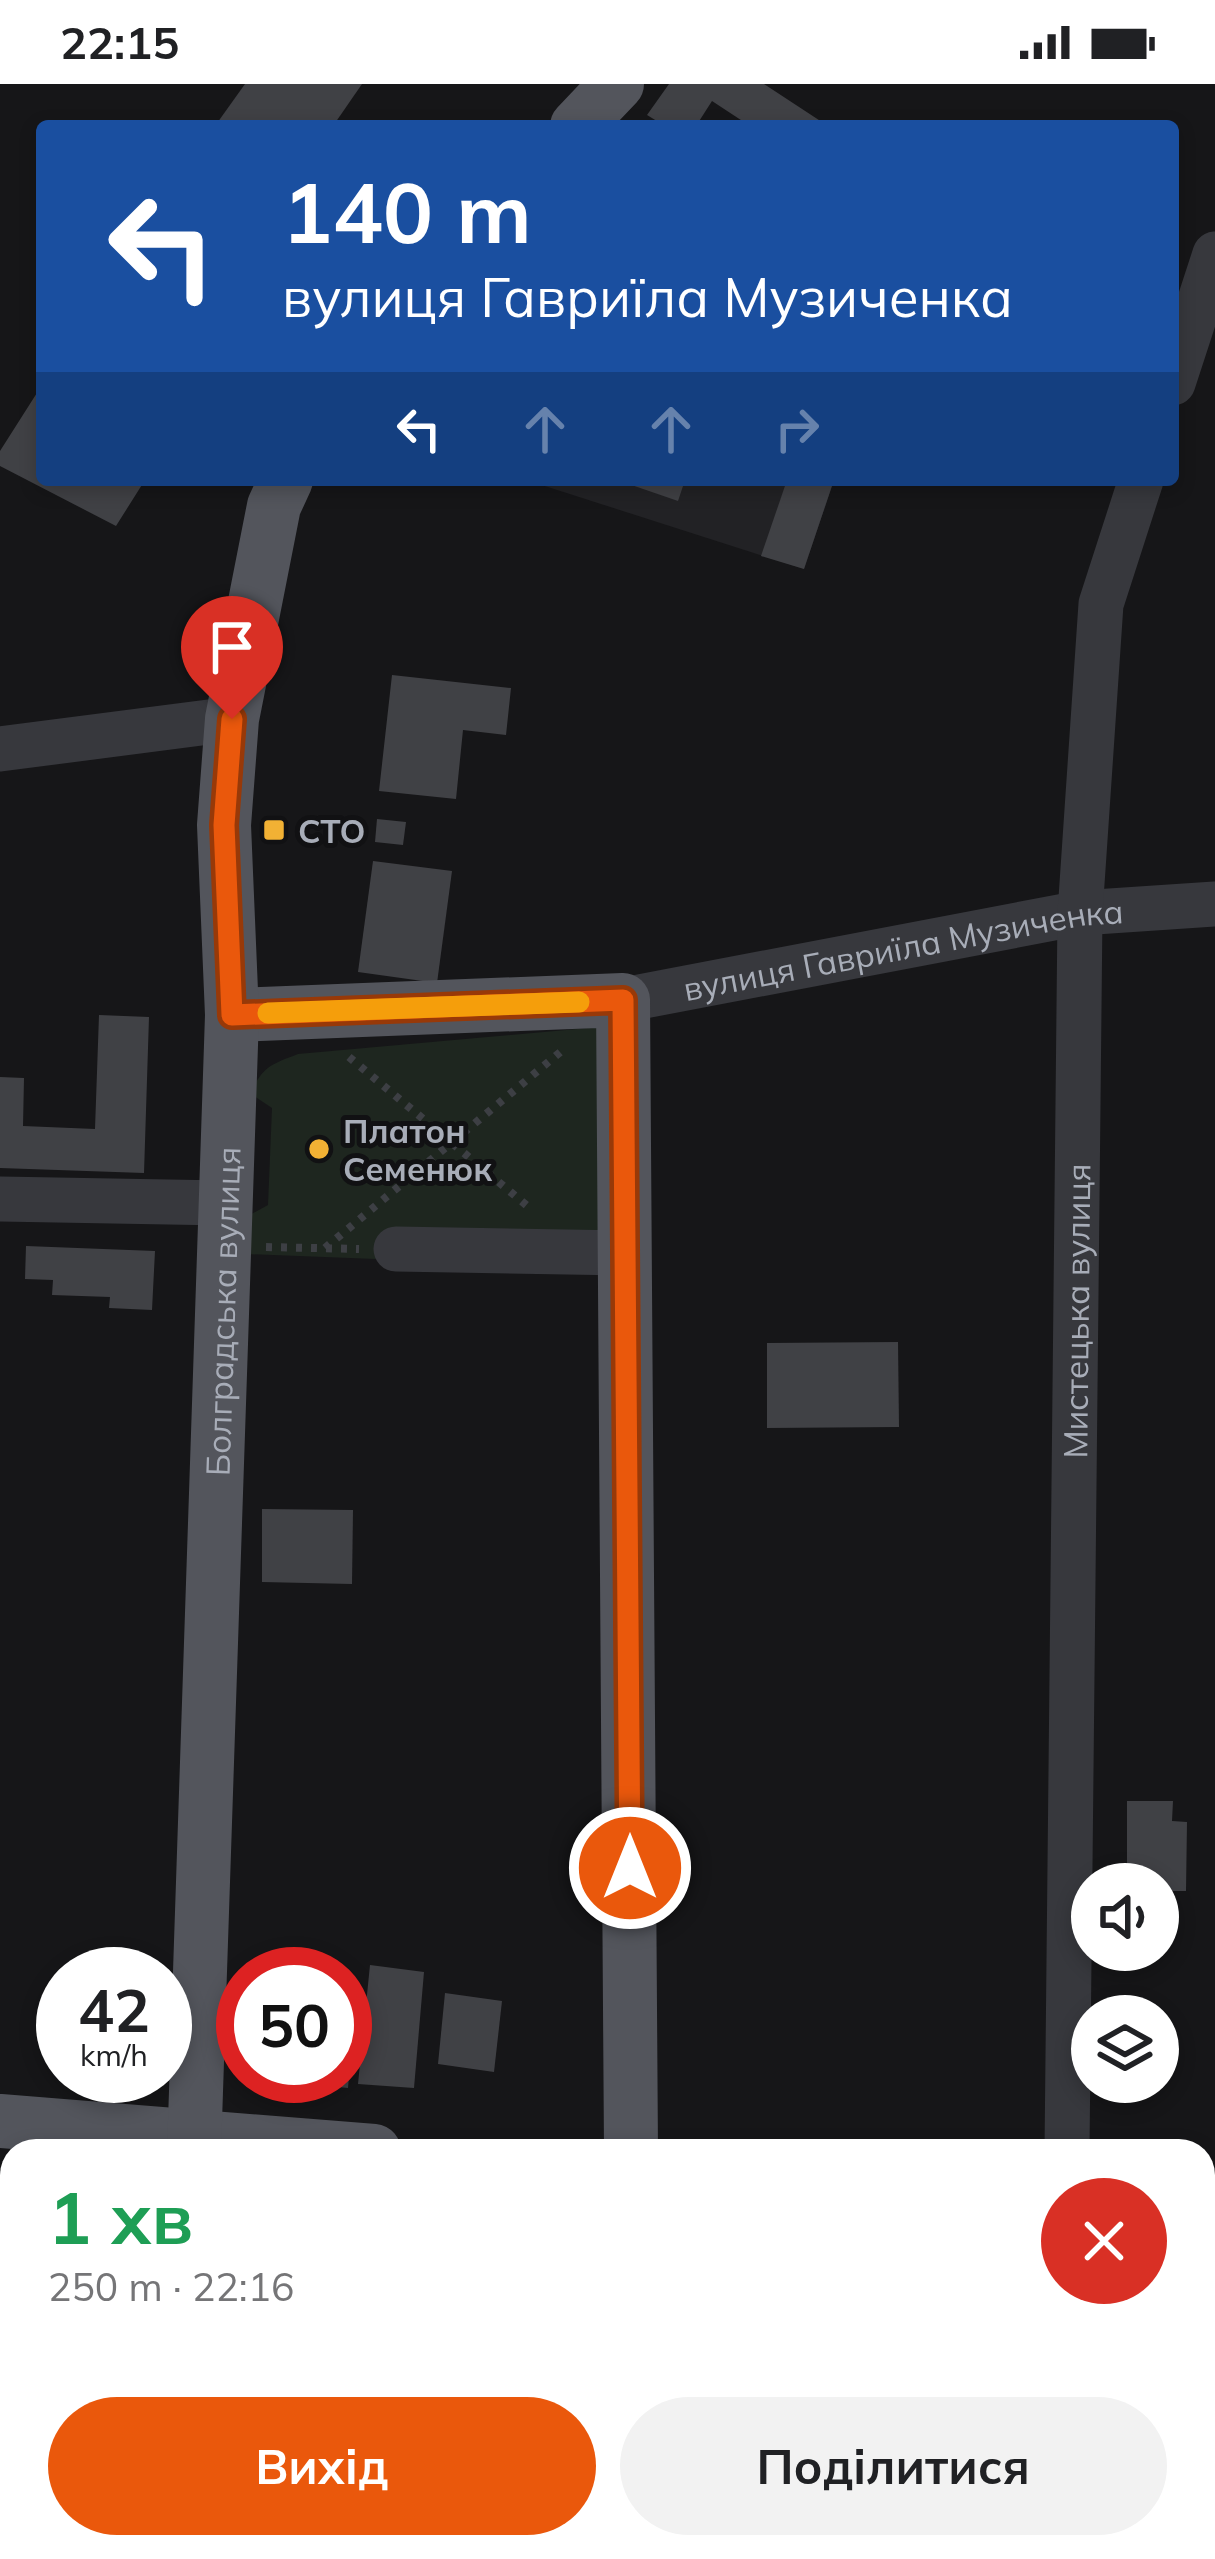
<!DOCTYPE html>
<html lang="uk">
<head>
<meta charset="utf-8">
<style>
	:root { --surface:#fff; --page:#f2f2f2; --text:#202124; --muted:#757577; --accent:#ea580c }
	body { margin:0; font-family:Mulish,sans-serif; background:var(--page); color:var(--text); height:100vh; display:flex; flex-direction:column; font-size:45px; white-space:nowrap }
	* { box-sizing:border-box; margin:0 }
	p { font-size:39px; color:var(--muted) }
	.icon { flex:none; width:66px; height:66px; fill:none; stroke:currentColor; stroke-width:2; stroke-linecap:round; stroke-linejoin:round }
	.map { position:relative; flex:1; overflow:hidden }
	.drawer { position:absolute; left:0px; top:2055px; width:1215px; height:420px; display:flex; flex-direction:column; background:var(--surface); border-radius:36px 36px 0 0; box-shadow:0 6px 18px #0003 }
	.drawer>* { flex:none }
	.guide { position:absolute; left:36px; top:36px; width:1143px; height:366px; border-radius:12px; box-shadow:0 6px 18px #0003; background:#1a4fa0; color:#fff; overflow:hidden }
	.fabs { position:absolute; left:1071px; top:1779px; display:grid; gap:24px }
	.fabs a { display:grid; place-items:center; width:108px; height:108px; border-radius:50%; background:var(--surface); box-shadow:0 6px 18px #0003; font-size:60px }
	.speed { position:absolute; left:36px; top:1863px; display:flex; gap:24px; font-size:60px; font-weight:700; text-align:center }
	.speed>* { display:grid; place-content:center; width:156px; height:156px; border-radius:50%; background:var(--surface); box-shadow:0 6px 18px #0003; line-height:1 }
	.speed small { font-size:30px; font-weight:400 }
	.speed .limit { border:18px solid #d22; background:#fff; color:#111 }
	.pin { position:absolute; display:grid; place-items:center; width:102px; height:102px; color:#fff; margin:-123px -51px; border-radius:50% 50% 50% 0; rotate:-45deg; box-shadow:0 0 12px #0007 }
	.pin .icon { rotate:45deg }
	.me { position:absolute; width:132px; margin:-66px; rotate:0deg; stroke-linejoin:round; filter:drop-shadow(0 0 9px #0008) }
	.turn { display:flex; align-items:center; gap:42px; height:252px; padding:0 48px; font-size:54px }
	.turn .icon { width:156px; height:156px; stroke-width:2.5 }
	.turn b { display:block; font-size:84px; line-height:102px }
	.lanes { display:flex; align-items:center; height:114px; padding:0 48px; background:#0003; justify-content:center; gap:60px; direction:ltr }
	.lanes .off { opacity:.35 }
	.round { display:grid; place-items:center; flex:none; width:126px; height:126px; border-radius:63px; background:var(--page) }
	.summary { display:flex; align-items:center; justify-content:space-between; height:204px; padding:0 48px }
	h1 { font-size:72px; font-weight:700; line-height:90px; color:#1e9e55 }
	.button { display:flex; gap:24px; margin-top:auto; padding:24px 48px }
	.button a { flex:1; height:138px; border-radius:72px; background:var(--accent); color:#fff; font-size:48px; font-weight:700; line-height:138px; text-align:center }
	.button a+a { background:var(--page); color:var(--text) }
	.status { display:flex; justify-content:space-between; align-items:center; height:84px; padding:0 60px; background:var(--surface); direction:ltr }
	.status svg { height:33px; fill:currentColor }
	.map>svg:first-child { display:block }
	.built { fill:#222225 }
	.green { fill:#1e261f }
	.building { fill:#404145 }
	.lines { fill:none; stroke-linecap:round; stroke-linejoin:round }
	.path { stroke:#3d3f44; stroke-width:8; stroke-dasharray:6 9; stroke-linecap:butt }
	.minor { stroke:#37383d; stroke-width:45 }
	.major { stroke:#53555c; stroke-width:54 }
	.route-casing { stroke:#983908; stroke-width:30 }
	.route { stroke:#ea580c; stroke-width:21 }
	.slow { stroke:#f59e0b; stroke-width:21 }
	.poi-dot { fill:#f2b134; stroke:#111113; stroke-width:4.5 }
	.labels { text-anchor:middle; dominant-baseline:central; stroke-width:10; stroke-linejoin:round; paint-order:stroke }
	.poi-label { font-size:33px; font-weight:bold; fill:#a8adb8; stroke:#111113; text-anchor:start }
	.street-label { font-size:33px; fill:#a8adb8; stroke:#111113 }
</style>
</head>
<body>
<div class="status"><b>22:15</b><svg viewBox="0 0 49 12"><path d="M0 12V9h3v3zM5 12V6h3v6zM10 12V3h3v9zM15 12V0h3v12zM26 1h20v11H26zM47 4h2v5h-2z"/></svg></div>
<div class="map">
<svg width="1215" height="2475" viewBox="0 0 1215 2475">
	<rect width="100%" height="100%" fill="#161618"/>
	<path class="built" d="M 526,396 L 834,396 L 804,485 Z"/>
	<path class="green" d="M 599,943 L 603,1184 L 245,1170 L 246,1133 L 268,1121 L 272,1024 L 251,1010 C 261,983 272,980 298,970 Z"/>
	<g class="building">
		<path d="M 245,0 L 362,0 L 333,42 L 215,42 Z"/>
		<path d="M 669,0 L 764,0 L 828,42 L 750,42 L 712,17 L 696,42 L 665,42 L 647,31 Z"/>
		<path d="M 42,301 L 42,396 L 145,396 L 116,442 L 0,382 L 0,367 Z"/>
		<path d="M 617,396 L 685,396 L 678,417 Z"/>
		<path d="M 787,396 L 834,396 L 804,485 L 761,472 Z"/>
		<path d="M 392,591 L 511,604 L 506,651 L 463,646 L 456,715 L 379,707 Z"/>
		<path d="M 377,735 L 406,738 L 403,761 L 375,758 Z"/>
		<path d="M 373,777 L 452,787 L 437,899 L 358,888 Z"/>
		<path d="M 99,931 L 149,933 L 144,1089 L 0,1084 L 0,993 L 24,994 L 23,1042 L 95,1045 Z"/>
		<path d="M 26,1162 L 155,1167 L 152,1226 L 109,1224 L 110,1213 L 52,1211 L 53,1196 L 25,1195 Z"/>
		<path d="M 898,1258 L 899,1343 L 767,1344 L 767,1259 Z"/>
		<path d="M 262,1425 L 353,1426 L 352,1500 L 262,1498 Z"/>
		<path d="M 1127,1717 L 1173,1717 L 1172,1737 L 1187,1738 L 1186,1807 L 1158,1807 L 1158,1800 L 1127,1800 Z"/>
		<path d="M 370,1881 L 424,1888 L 414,2004 L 358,2000 Z"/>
		<path d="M 445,1909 L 502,1917 L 494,1988 L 438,1980 Z"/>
		<path d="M 345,1957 L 352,1957 L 348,2004 L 257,1995 L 257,1992 L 345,1992 Z"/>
		<path d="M 0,2087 L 12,2088 L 12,2150 L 0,2149 Z"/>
		<path d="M 41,2463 L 139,2463 L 139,2475 L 40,2475 Z"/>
		<rect x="261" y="2463" width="81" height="12"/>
		<path d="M 679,2463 L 753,2463 L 753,2475 L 678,2475 Z"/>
	</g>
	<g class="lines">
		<g class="path">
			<path d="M 349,973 L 531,1125"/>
			<path d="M 266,1163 L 359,1165"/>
			<path d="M 325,1164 L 564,965"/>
		</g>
		<g class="minor">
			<path d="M 1173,299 L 1215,170"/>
			<path d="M 0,665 L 232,635"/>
			<path id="s1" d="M 623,916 L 1080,829 L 1215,820"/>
			<path d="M 0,1115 L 225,1119"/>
			<path d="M 396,1165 L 626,1169"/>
			<path id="s2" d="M 1067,2067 L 1080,829 L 1101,520 L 1141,396"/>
			<path d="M 367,2475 L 368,2463"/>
			<path d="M 1061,2475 L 1061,2463"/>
		</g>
		<g class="major">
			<path d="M 577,42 L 617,0"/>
			<path d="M 232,931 L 623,916 L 631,2067"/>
			<path d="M 0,2037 L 374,2067"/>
			<path id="s3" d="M 194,2067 L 232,931 L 224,741 L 232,635 L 274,422 L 286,396"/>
			<path d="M 1203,2136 L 1215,2137"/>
			<path d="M 193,2475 L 193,2463"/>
			<path d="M 623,2475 L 624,2463"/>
		</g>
	</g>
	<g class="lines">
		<defs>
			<path id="route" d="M 232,635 L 224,741 L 232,931 L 623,916 L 630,1784"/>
		</defs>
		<use href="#route" class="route-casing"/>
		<use href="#route" class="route"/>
		<path class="slow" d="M 268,929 L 579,918"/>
	</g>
	<g class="poi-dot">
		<rect x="262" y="734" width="24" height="24" rx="6"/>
		<circle cx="319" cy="1065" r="12"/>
	</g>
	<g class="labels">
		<g class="poi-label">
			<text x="298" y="746">СТО</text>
			<text x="343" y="1046">Платон<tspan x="343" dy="38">Семенюк</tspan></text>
		</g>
		<g class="street-label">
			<text stroke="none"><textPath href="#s1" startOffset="285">вулиця Гавриїла Музиченка</textPath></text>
			<text stroke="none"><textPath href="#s3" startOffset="840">Болградська вулиця</textPath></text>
			<text stroke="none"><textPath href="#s2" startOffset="840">Мистецька вулиця</textPath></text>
		</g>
	</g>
</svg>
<div class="fabs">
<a><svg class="icon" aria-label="sound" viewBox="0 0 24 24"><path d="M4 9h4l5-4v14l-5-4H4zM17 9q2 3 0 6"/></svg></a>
<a><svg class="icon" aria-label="layers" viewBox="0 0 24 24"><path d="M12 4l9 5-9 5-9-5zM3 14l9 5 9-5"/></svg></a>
</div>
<div class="speed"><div>42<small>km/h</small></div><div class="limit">50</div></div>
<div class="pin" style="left:232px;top:635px;background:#d93025"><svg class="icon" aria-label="arrive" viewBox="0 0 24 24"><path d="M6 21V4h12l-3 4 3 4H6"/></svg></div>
<svg class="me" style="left:630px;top:1784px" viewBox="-20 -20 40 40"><circle r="17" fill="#ea580c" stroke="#fff" stroke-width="3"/><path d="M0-11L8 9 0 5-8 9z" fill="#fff"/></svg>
<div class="guide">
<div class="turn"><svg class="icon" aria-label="left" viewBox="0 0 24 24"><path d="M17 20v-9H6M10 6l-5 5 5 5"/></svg><div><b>140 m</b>вулиця Гавриїла Музиченка</div></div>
<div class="lanes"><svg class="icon" aria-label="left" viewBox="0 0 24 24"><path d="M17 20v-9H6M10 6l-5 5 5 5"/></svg><svg class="icon off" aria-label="ahead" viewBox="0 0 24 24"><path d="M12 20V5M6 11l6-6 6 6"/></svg><svg class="icon off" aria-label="ahead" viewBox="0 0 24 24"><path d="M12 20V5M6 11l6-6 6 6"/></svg><svg class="icon off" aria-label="right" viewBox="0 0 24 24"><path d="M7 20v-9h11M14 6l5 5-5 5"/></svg></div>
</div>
<section class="drawer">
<div class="summary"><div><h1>1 хв</h1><p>250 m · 22:16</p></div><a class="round" style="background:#d93025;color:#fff"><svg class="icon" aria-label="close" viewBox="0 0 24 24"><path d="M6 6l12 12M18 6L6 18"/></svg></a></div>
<div class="button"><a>Вихід</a><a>Поділитися</a></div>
</section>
</div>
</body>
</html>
